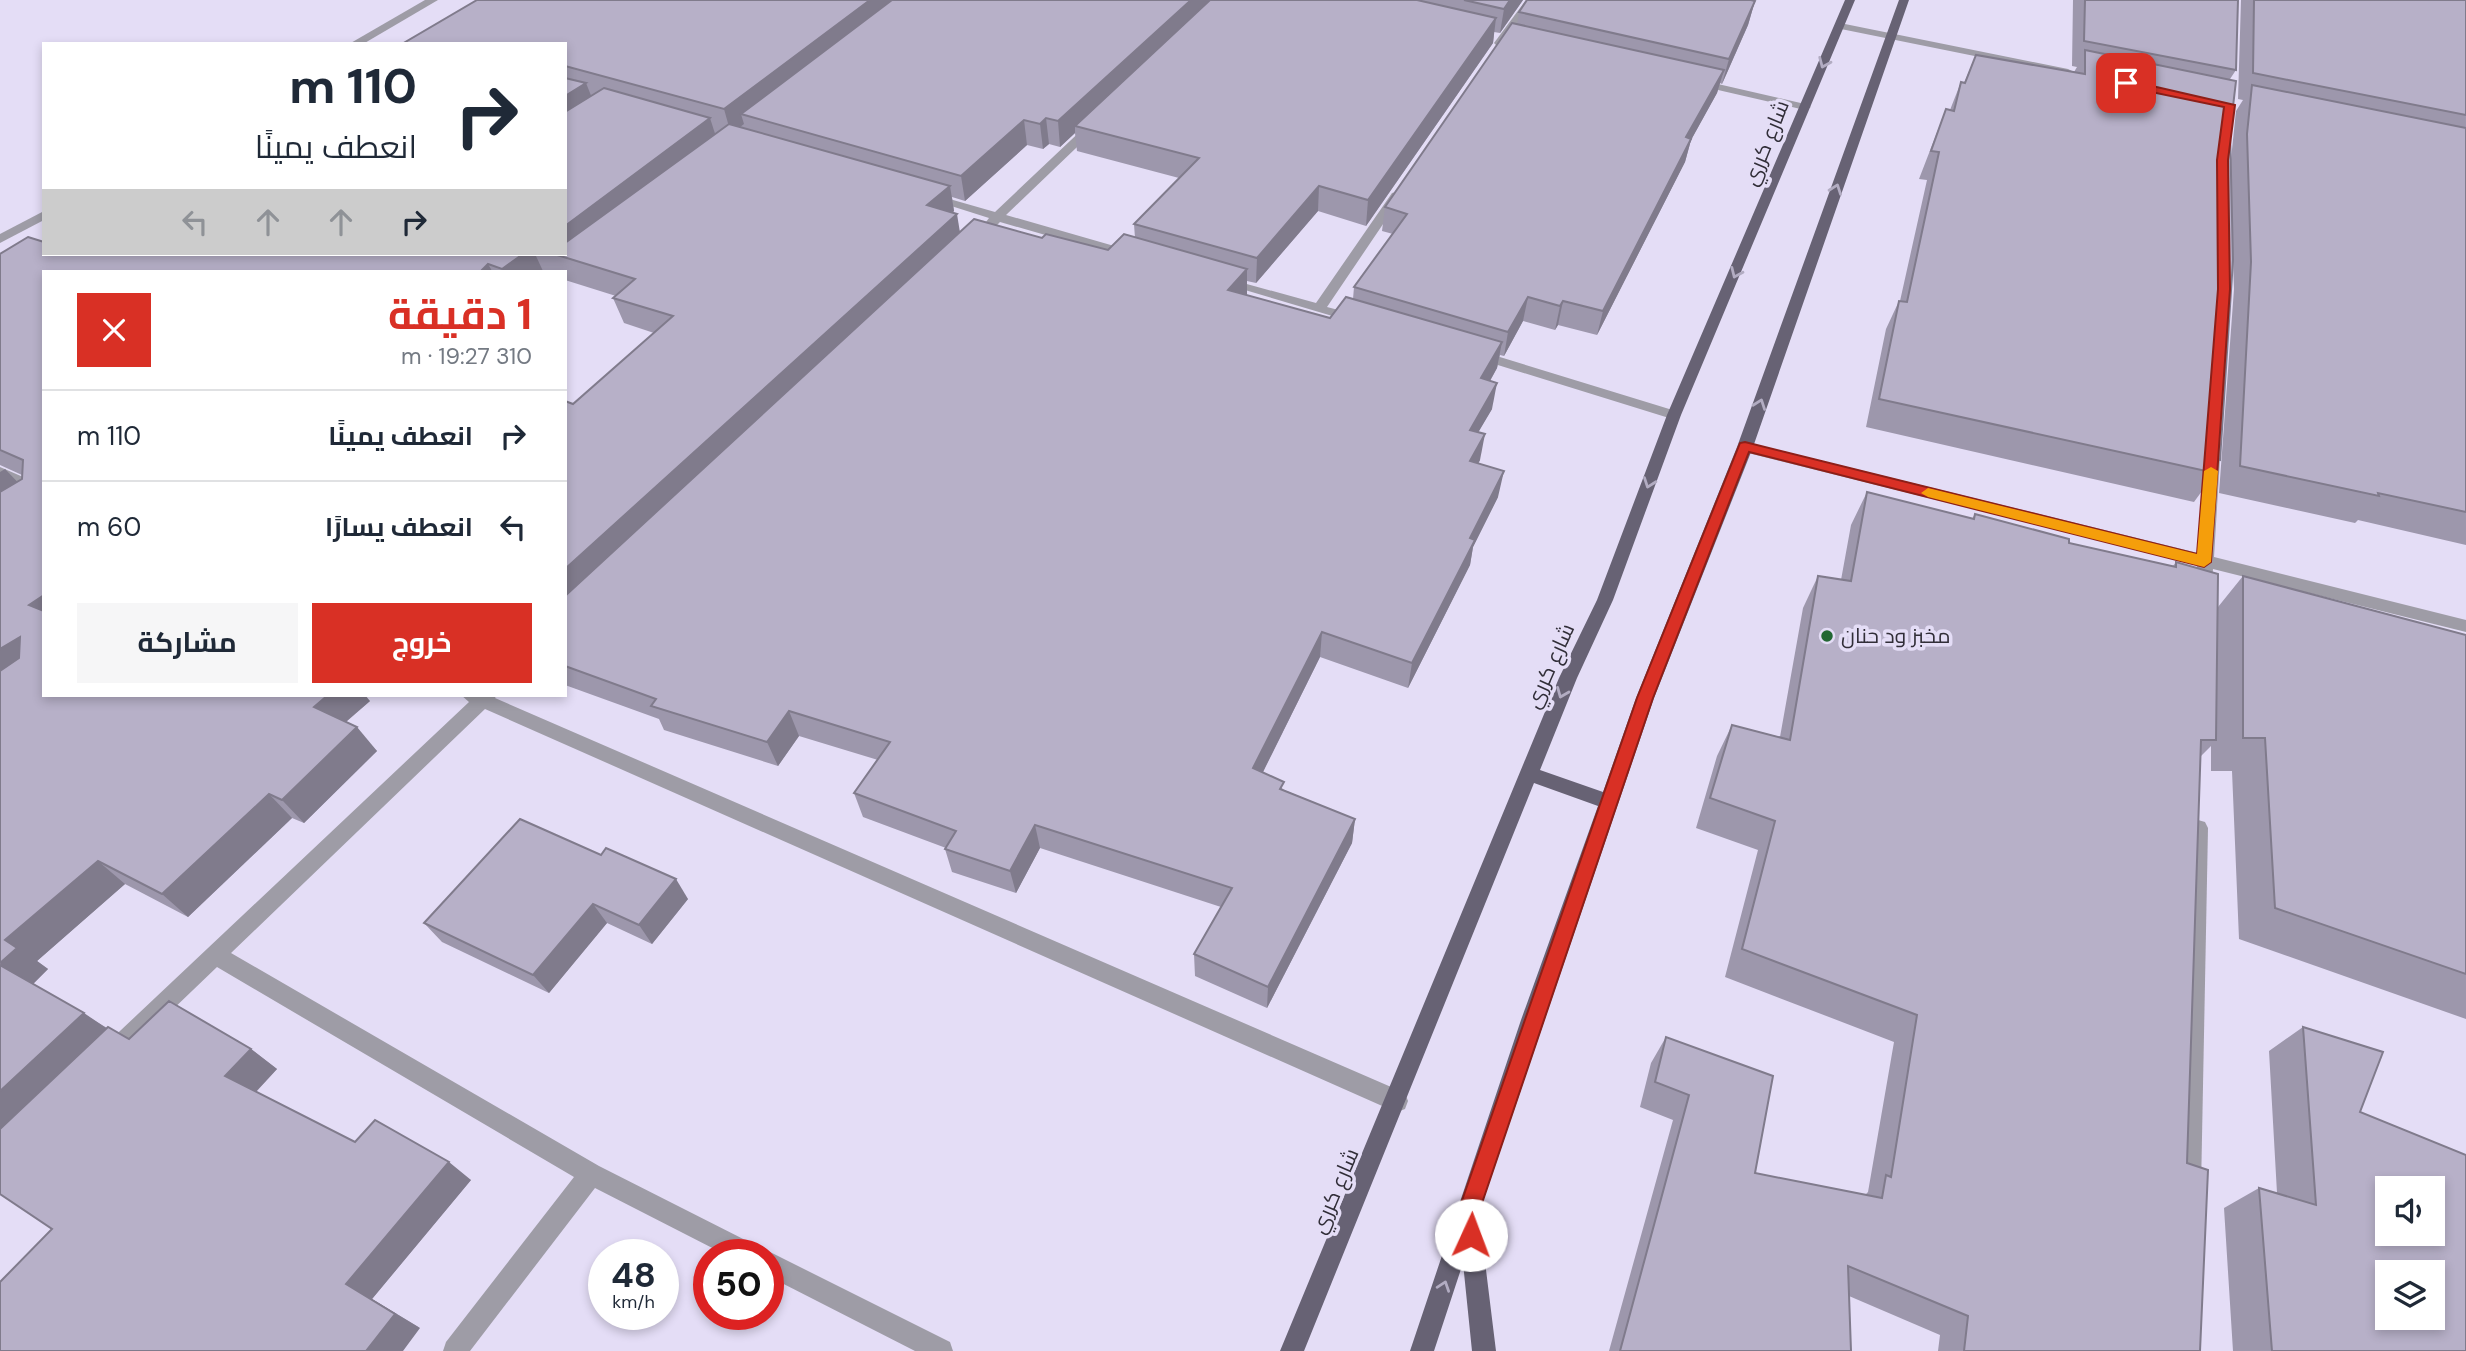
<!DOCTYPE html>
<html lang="ar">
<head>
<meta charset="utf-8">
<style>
	:root { --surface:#fff; --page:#f6f6f7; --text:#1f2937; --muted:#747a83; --line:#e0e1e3; --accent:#d93025 }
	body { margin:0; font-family:"DM Sans",Cairo,sans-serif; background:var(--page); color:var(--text); direction:rtl; height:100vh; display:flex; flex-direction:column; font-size:26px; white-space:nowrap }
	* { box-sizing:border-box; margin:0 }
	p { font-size:23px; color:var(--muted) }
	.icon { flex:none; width:38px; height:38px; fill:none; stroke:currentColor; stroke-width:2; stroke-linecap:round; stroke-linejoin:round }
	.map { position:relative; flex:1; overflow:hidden; direction:ltr }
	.side { position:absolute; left:42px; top:270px; width:525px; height:427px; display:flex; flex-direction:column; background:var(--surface); border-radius:0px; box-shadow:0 4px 10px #0003; direction:rtl }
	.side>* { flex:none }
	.hud { position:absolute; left:42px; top:42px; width:525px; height:214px; border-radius:0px; box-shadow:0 4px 10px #0003; direction:rtl; background:#fff; color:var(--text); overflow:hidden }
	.tools { position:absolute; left:2375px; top:1176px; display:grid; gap:14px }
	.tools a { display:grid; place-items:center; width:70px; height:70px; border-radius:0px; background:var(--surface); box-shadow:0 4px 10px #0003; font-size:35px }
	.speed { position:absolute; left:588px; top:1239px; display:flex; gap:14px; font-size:35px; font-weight:700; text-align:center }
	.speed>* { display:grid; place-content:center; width:91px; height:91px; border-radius:50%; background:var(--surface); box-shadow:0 4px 10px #0003; line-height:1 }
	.speed small { font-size:18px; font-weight:400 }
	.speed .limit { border:10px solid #d22; background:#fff; color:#111 }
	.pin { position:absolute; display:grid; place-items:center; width:60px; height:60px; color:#fff; margin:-30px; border-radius:14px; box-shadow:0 4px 10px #0006 }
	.me { position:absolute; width:77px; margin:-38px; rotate:2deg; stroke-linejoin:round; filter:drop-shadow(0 0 5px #0008) }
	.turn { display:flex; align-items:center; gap:24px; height:147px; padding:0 35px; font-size:32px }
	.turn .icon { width:91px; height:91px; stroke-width:2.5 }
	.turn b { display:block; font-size:49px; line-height:60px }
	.lanes { display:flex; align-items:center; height:66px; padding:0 35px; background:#0003; justify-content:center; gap:35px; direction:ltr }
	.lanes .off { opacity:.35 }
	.round { display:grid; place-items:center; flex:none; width:74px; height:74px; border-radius:0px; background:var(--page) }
	.overview { display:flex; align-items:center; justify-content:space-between; height:119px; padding:0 35px }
	h1 { font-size:42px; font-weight:700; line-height:52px; color:var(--accent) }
	.cta { display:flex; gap:14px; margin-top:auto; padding:14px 35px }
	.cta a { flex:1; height:80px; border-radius:0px; background:var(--accent); color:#fff; font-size:28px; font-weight:700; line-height:80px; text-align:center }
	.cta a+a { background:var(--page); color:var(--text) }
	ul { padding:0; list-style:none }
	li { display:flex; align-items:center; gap:21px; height:91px; padding:0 35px; border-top:2px solid var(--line) }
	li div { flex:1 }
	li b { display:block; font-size:26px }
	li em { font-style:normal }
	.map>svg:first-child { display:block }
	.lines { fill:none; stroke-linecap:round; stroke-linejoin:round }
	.minor { fill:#9e9ca6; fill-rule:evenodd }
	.major { fill:#676274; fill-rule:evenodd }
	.wall { fill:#9d97ac; fill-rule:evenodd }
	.shaded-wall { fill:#807b8c }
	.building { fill:#b7b0c8; stroke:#807b8c; stroke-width:2; fill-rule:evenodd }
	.oneway { stroke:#b2acc2 }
	.route { fill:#d93025; stroke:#8d1f18; stroke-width:2 }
	.slow { fill:#f59e0b }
	.poi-dot { fill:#226733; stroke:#e4ddf6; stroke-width:2.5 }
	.labels { text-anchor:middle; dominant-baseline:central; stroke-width:7; stroke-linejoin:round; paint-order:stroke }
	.street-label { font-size:21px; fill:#312e38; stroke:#e4ddf6 }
	.poi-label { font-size:21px; fill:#312e38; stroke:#e4ddf6; text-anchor:start }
</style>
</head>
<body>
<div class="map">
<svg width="2466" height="1351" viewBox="0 0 2466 1351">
	<rect width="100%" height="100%" fill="#e4ddf6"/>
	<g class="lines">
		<g class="minor">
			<path d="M 425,0 L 438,0 L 363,44 L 349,44 Z"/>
			<path d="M 1526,0 L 1536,0 L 1504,45 L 1496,45 L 1494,43 Z"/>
			<path d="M 1840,23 L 2068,69 L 2074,72 L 2068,75 L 1836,28 L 1835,26 Z"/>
			<path d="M 1696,79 L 1805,104 L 1811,107 L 1805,110 L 1692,84 L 1690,82 Z"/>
			<path d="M 1089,123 L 1099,126 L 1006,215 L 1135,252 L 1135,258 L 1125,258 L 1000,222 L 997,225 L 987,225 L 986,222 L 989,218 L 926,198 L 932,194 L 995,212 Z"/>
			<path d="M 1396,192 L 1402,196 L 1327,307 L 1361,316 L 1361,322 L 1356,323 L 1218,282 L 1225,278 L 1316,303 L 1392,193 Z"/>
			<path d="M 44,211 L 44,220 L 0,243 L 0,234 Z"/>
			<path d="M 1477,350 L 1679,412 L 1681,415 L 1674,420 L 1669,418 L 1472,357 L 1470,354 Z"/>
			<path d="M 1745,442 L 2198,553 L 2204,458 L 2212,453 L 2220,458 L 2214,557 L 2466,620 L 2466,632 L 2213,569 L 2211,594 L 2203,600 L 2195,594 L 2197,565 L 1740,451 L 1737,447 Z"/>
			<path d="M 0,467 L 44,486 L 44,498 L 0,478 Z"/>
			<path d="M 461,695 L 497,695 L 495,698 L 1405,1093 L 1408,1101 L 1405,1109 L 1397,1112 L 1389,1109 L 485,709 L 231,953 L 599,1166 L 759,1247 L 762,1254 L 768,1251 L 950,1342 L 953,1351 L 915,1351 L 768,1276 L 768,1255 L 726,1255 L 595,1188 L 470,1351 L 443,1351 L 446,1342 L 574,1177 L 217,967 L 119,1061 L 111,1064 L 103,1061 L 100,1054 L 103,1047 L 469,702 Z"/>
			<path d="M 2198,820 L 2205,822 L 2208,828 L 2201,1189 L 2198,1197 L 2190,1200 L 2182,1197 L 2179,1189 L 2188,828 L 2191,822 Z"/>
		</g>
		<path class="major" d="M 1845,0 L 1855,0 L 1681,415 L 1613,600 L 1577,678 L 1540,770 L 1603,792 L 1636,698 L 1737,447 L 1899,0 L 1909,0 L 1753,447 L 1654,698 L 1479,1213 L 1496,1351 L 1472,1351 L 1463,1263 L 1434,1351 L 1410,1351 L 1521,1020 L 1598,806 L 1534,783 L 1304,1351 L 1280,1351 L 1559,678 L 1597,600 L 1667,415 Z"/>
	</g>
	<g class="wall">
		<path d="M 477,0 L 1523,0 L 1500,33 L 1494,32 L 1493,43 L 1366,226 L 1318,211 L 1256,283 L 1247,281 L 1246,295 L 1330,318 L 1353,299 L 1354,287 L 1393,234 L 1382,231 L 1385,207 L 1517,25 L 1519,12 L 1755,1 L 1748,25 L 1722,84 L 1720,83 L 1717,93 L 1691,140 L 1685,162 L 1597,335 L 1558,325 L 1555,330 L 1523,321 L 1504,356 L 1500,355 L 1497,368 L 1490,381 L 1492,409 L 1478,432 L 1480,460 L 1478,464 L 1498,497 L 1473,547 L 1470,565 L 1408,688 L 1320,657 L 1263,772 L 1284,790 L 1355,819 L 1352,843 L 1267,1008 L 1195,976 L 1194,954 L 1221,907 L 1040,848 L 1016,893 L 952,872 L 945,849 L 946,848 L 863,817 L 854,793 L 878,760 L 799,736 L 778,766 L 664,730 L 659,719 L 565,685 L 565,401 L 573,404 L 654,333 L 624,323 L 613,298 L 616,296 L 565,280 L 565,271 L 44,271 L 44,695 L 370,701 L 346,722 L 377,751 L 304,823 L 292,818 L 188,917 L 125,884 L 37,961 L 48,969 L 33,984 L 107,1028 L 129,1039 L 251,1049 L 277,1069 L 256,1092 L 355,1142 L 471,1180 L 372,1299 L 420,1328 L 52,1229 L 0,1194 L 5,469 L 17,482 L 22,479 L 22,475 L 0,465 L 0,254 L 565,254 L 565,44 ZM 1075,133 L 1077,151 L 1179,178 L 1134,224 L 1135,238 L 1108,250 L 1042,238 L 960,232 L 952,213 L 954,211 L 952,197 L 965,201 L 1027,145 L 1043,149 L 1049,144 L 1060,147 Z"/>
		<path d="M 2073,0 L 2238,0 L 2236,70 L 2230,79 L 2231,159 L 2236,111 L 2243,100 L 2238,99 L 2241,0 L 2466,0 L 2466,545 L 2358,520 L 2355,523 L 2219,493 L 2234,289 L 2233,261 L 2220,460 L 2215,468 L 2215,473 L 2194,502 L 1866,427 L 1886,329 L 1899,301 L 1900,301 L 1927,180 L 1919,179 L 1946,109 L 1950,110 L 1961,82 L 1964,83 L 1976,55 L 2074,72 L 2077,67 L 2072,66 Z"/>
		<path d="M 1867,492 L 1972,519 L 1975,514 L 2069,543 L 2173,566 L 2176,562 L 2218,607 L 2243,576 L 2466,635 L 2466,1019 L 2239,939 L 2232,771 L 2211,771 L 2211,746 L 2200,757 L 2187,1163 L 2200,1351 L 1938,1351 L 1940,1335 L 1849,1296 L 1851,1351 L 1609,1351 L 1673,1120 L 1640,1107 L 1651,1063 L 1666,1037 L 1755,1173 L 1865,1195 L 1868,1192 L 1894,1042 L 1725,977 L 1758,850 L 1696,828 L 1717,756 L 1732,725 L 1780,737 L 1803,608 L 1818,576 L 1841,580 L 1851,525 Z"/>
		<path d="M 601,855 L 688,899 L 652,944 L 607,923 L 549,993 L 442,942 L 424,923 Z"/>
		<path d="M 2303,1027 L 2360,1112 L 2466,1351 L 2233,1351 L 2224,1208 L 2259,1188 L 2277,1193 L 2269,1051 Z"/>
	</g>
	<g class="shaded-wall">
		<path d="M 870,0 L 907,0 L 741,114 L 744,124 L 731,134 L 724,109 Z"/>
		<path d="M 1191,0 L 1217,0 L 1075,126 L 1075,133 L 1060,147 L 1058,121 Z"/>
		<path d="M 1510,0 L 1523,0 L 1500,33 L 1504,9 Z"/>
		<path d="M 1755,1 L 1748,25 L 1722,84 L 1729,59 Z"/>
		<path d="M 1496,18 L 1493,43 L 1366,226 L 1368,200 Z"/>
		<path d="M 1724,70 L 1717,93 L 1691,140 L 1685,162 L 1597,335 L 1603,311 L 1686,137 Z"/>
		<path d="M 586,83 L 596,108 L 565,128 L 565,96 Z"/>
		<path d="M 710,118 L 718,143 L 565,254 L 565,226 Z"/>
		<path d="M 1046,118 L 1049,144 L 1043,149 L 1040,124 Z"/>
		<path d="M 1024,120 L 1027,145 L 965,201 L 961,176 Z"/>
		<path d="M 950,186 L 954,211 L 932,231 L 927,205 Z"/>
		<path d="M 1319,186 L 1318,211 L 1256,283 L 1257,258 Z"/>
		<path d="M 957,214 L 961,239 L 565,607 L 565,569 Z"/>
		<path d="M 523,254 L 535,254 L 543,271 L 503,271 L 502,269 Z"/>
		<path d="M 488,264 L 492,271 L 481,271 Z"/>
		<path d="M 1247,269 L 1247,295 L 1228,290 Z"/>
		<path d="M 1528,297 L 1523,321 L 1504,356 L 1508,332 Z"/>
		<path d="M 1563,301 L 1558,325 L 1555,330 L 1560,306 Z"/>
		<path d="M 1502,342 L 1497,368 L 1477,404 L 1481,378 Z"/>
		<path d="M 1497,383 L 1492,409 L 1465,455 L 1470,430 Z"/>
		<path d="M 1485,434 L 1480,460 L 1465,487 L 1470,461 Z"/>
		<path d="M 5,469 L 29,494 L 0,514 L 0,472 Z"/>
		<path d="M 1504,471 L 1498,497 L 1473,547 L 1470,565 L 1408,688 L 1412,663 L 1470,538 Z"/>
		<path d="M 44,595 L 44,620 L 29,605 Z"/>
		<path d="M 1322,632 L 1320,657 L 1253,792 L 1253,768 Z"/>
		<path d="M 20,637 L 44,660 L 0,691 L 0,649 Z"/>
		<path d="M 328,695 L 365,695 L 370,701 L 334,732 L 314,707 Z"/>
		<path d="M 789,711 L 799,736 L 778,766 L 767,742 Z"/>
		<path d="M 357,727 L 377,751 L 304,823 L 282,800 Z"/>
		<path d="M 269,794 L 292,818 L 188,917 L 162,894 Z"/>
		<path d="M 1355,819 L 1352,843 L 1267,1008 L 1268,987 Z"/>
		<path d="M 1035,825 L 1040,848 L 1016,893 L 1010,871 Z"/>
		<path d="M 98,861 L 125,884 L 37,961 L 48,969 L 31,986 L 0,965 L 5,940 Z"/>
		<path d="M 676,879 L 688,899 L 652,944 L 639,925 Z"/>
		<path d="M 593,904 L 607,923 L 549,993 L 533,975 Z"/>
		<path d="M 84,1013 L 115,1034 L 0,1142 L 0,1091 Z"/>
		<path d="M 251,1049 L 277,1069 L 252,1096 L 225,1076 Z"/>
		<path d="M 449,1162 L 471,1180 L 372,1299 L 420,1328 L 403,1351 L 366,1351 L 346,1284 Z"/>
	</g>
	<g class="building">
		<path d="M 477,0 L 870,0 L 724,109 L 565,66 L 565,44 L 402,44 Z"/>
		<path d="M 892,0 L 1191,0 L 1058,121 L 1046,118 L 1040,124 L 1024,120 L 961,176 L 741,114 Z"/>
		<path d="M 1210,0 L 1417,0 L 1496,18 L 1368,200 L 1319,186 L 1257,258 L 1134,224 L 1199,158 L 1075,126 Z"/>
		<path d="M 1464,0 L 1510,0 L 1504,9 Z"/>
		<path d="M 1527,0 L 1751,0 L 1755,1 L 1729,59 L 1519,12 Z"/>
		<path d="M 2085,0 L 2238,0 L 2236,70 L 2084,41 Z"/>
		<path d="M 2254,0 L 2466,0 L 2466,115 L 2253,73 Z"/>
		<path d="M 1512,23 L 1724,70 L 1686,137 L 1691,139 L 1603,311 L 1563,301 L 1560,306 L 1528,297 L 1508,332 L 1354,287 L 1407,214 L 1385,207 Z"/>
		<path d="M 2085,50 L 2236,81 L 2230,132 L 2233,260 L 2220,460 L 2214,458 L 2215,473 L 1879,399 L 1899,301 L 1907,302 L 1939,152 L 1931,151 L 1946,109 L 1954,111 L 1961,82 L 1965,83 L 1976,55 L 2085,74 Z"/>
		<path d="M 565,78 L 586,83 L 565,96 Z"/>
		<path d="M 2252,85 L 2466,128 L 2466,512 L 2378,493 L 2379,496 L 2240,466 L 2251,262 L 2247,134 Z"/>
		<path d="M 604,88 L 710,118 L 565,226 L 565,112 Z"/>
		<path d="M 729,124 L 950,186 L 927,205 L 957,214 L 565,569 L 565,401 L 573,404 L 673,316 L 613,298 L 635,279 L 554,254 L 565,254 L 565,243 Z"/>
		<path d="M 974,219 L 1042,238 L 1046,234 L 1108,250 L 1124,234 L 1247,269 L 1228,290 L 1330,318 L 1346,297 L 1502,342 L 1481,378 L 1497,383 L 1470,430 L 1485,434 L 1470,461 L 1504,471 L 1470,538 L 1475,540 L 1412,663 L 1322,632 L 1253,768 L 1284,782 L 1280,789 L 1355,819 L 1268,987 L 1194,954 L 1232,888 L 1035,825 L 1010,871 L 945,849 L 956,831 L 854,793 L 890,742 L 789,711 L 767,742 L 651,706 L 656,699 L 565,666 L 565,596 Z"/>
		<path d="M 28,237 L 44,242 L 44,254 L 523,254 L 502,269 L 488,264 L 481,271 L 44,271 L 44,595 L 29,605 L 44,611 L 44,695 L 328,695 L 314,707 L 357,727 L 282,800 L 269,794 L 162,894 L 98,861 L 5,940 L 17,948 L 0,963 L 0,671 L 19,658 L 20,637 L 0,649 L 0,492 L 22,479 L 23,460 L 0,450 L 0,254 Z"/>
		<path d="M 1867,492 L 1974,519 L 1975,514 L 2069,539 L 2069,543 L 2176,567 L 2176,562 L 2218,574 L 2216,740 L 2201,740 L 2187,1163 L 2208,1170 L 2200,1351 L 1964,1351 L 1968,1316 L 1848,1266 L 1851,1351 L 1620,1351 L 1689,1095 L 1655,1082 L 1666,1037 L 1773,1076 L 1755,1173 L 1882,1198 L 1886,1175 L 1891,1177 L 1917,1015 L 1742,949 L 1775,821 L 1710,798 L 1732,725 L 1790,740 L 1818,576 L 1851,581 Z"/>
		<path d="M 2243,576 L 2466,635 L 2466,974 L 2275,908 L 2265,738 L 2243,738 Z"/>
		<path d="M 520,819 L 601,855 L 606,848 L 676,879 L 639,925 L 593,904 L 533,975 L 424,923 Z"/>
		<path d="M 0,965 L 84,1013 L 0,1091 Z"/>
		<path d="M 169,1001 L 251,1049 L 225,1076 L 355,1142 L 375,1120 L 449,1162 L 346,1284 L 395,1314 L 366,1351 L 0,1351 L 0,1282 L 52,1229 L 0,1194 L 0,1129 L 108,1027 L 129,1039 Z"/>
		<path d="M 2303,1027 L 2383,1052 L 2360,1112 L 2466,1155 L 2466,1351 L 2272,1351 L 2259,1188 L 2316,1205 ZM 2387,1188 L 2432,1188 L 2432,1234 L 2387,1234 ZM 2387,1272 L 2432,1272 L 2432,1318 L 2387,1318 Z"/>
	</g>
	<defs><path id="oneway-chevron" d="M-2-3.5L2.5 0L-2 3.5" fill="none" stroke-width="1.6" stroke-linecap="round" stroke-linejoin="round" transform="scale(1.75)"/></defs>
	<g class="oneway">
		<use href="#oneway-chevron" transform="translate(1824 63) rotate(113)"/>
		<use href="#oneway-chevron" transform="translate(1836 189) rotate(-70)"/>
		<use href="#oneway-chevron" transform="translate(1736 273) rotate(114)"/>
		<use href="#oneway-chevron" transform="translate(1760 404) rotate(-70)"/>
		<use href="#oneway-chevron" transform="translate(1649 483) rotate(110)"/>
		<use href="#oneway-chevron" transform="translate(1562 693) rotate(112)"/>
		<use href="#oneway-chevron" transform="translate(1444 1286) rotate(-71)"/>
	</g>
	<path class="route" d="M 2126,80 L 2235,105 L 2228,160 L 2230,289 L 2211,562 L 2204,567 L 1749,452 L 1653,698 L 1479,1212 L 1482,1235 L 1479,1242 L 1471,1246 L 1464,1242 L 1458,1212 L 1637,698 L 1740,443 L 1745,442 L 2197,554 L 2218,289 L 2217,160 L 2224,107 L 2122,86 L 2121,83 Z"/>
	<path class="slow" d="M 2211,467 L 2218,471 L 2211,562 L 2204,567 L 1928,497 L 1921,493 L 1928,488 L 2197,554 L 2204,471 Z"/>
	<circle class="poi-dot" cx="1827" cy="636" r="7"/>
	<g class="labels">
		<g class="street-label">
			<text transform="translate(1766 143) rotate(-68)">شارع كرري</text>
			<text transform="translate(1550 666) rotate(-66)">شارع كرري</text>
			<text transform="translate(1335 1191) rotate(-67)">شارع كرري</text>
		</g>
		<g class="poi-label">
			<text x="1841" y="636">مخبز ود حنان</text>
		</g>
	</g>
</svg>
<div class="tools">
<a><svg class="icon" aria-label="sound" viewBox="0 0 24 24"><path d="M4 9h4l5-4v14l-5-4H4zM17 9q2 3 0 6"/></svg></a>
<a><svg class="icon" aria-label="layers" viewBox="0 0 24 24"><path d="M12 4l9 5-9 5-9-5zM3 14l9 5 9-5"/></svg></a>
</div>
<div class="speed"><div>48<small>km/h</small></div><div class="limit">50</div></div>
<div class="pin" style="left:2126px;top:83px;background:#d93025"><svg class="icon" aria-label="arrive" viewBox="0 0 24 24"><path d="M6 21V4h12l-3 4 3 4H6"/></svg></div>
<svg class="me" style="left:1471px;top:1235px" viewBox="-20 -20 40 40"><circle r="19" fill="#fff"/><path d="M0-13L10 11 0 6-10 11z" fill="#d93025"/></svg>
<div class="hud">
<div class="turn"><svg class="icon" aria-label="right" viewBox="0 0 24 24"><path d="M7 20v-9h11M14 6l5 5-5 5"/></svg><div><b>110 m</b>انعطف يمينًا</div></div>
<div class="lanes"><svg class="icon off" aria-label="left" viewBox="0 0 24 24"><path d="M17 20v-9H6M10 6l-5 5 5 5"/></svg><svg class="icon off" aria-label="ahead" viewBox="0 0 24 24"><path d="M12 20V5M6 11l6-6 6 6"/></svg><svg class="icon off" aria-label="ahead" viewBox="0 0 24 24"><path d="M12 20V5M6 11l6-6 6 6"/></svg><svg class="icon" aria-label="right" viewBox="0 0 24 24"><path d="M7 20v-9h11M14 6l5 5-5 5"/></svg></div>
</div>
<section class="side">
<div class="overview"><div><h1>1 دقيقة</h1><p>310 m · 19:27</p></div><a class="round" style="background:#d93025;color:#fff"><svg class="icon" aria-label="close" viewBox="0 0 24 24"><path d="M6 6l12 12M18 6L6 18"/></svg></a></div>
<ul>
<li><svg class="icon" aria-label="right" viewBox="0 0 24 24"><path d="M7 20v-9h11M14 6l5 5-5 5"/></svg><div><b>انعطف يمينًا</b></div><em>110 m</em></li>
<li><svg class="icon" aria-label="left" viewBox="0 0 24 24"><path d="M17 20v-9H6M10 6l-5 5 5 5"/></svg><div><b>انعطف يسارًا</b></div><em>60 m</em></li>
</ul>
<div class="cta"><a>خروج</a><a>مشاركة</a></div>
</section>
</div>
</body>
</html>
